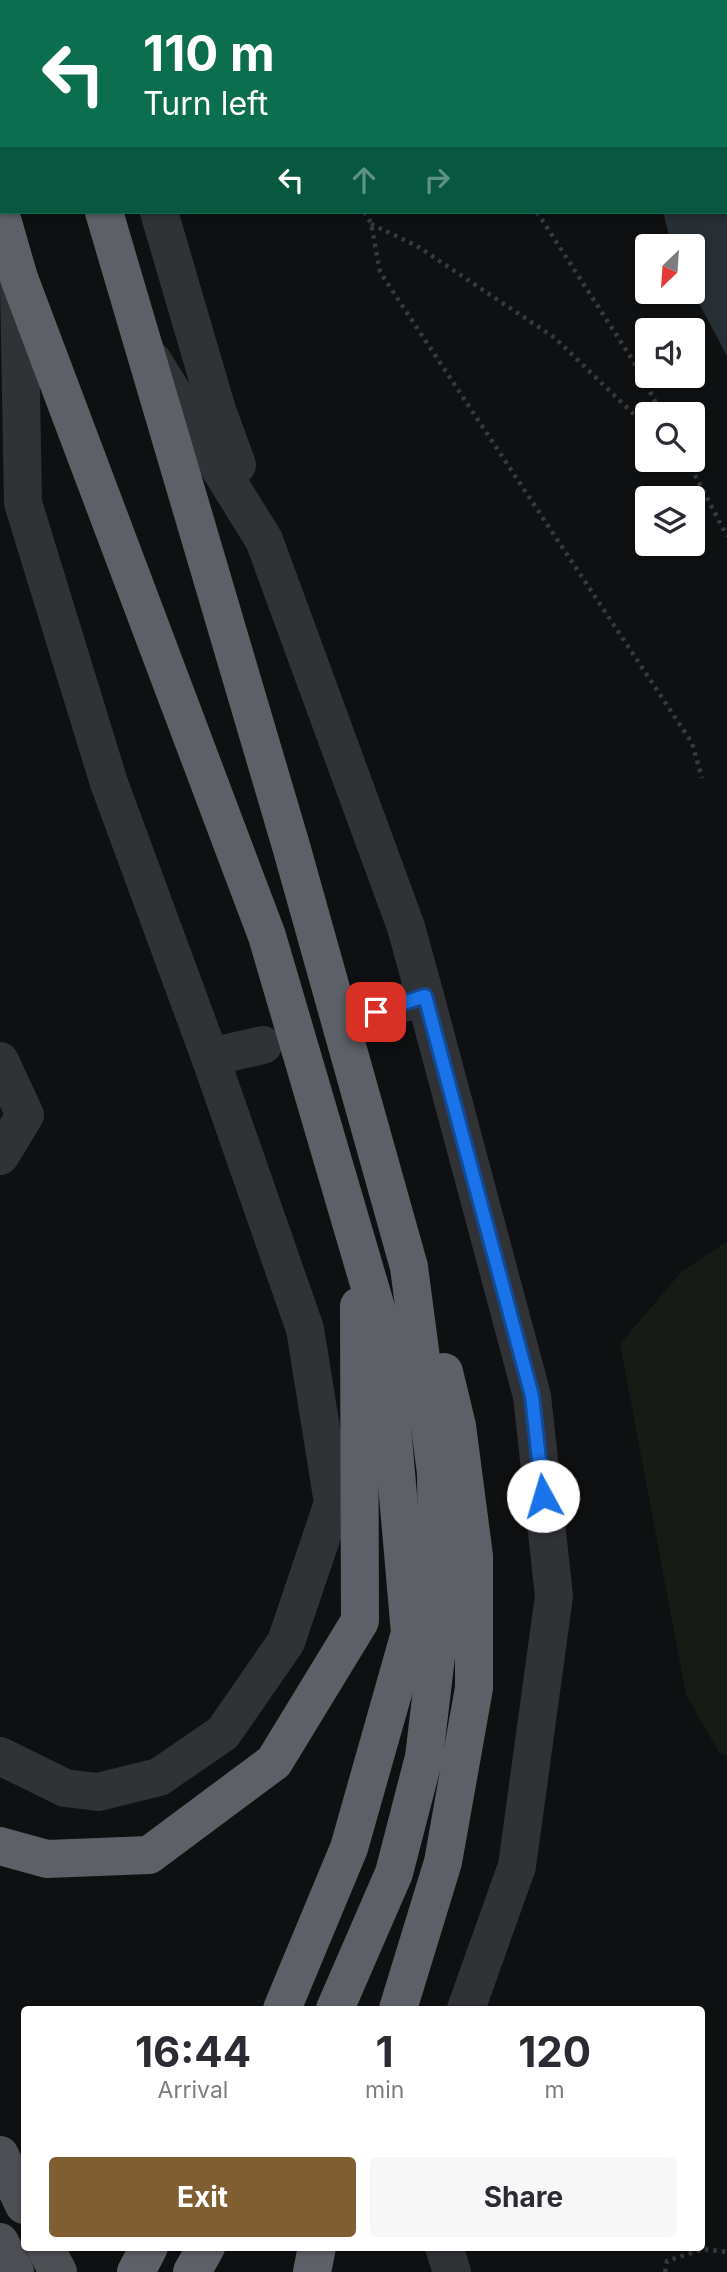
<!DOCTYPE html>
<html lang="en">
<head>
<meta charset="utf-8">
<style>
	:root { --surface:#fff; --page:#f7f7f7; --text:#2b2b33; --muted:#7c7c81; --accent:#805e31 }
	body { margin:0; font-family:Inter,sans-serif; background:var(--page); color:var(--text); height:100vh; display:flex; flex-direction:column; font-size:26px; white-space:nowrap }
	* { box-sizing:border-box; margin:0 }
	p { font-size:23px; color:var(--muted) }
	.icon { flex:none; width:38px; height:38px; fill:none; stroke:currentColor; stroke-width:2; stroke-linecap:round; stroke-linejoin:round }
	.map { position:relative; flex:1; overflow:hidden }
	.details { position:absolute; left:21px; top:2006px; width:684px; height:245px; display:flex; flex-direction:column; background:var(--surface); border-radius:7px; box-shadow:0 2px 5px #0004 }
	.details>* { flex:none }
	.hud { position:absolute; left:0px; top:0px; width:728px; height:214px; box-shadow:0 2px 5px #0004; background:#0b6e4f; color:#fff; overflow:hidden }
	.needle { width:46px; rotate:205deg }
	.buttons { position:absolute; left:635px; top:234px; display:grid; gap:14px }
	.buttons a { display:grid; place-items:center; width:70px; height:70px; border-radius:7px; background:var(--surface); box-shadow:0 2px 5px #0004; font-size:35px }
	.pin { position:absolute; display:grid; place-items:center; width:60px; height:60px; color:#fff; margin:-30px; border-radius:14px; box-shadow:0 4px 10px #0006 }
	.me { position:absolute; width:77px; margin:-38px; rotate:354deg; stroke-linejoin:round; filter:drop-shadow(0 0 5px #0008) }
	.turn { display:flex; align-items:center; gap:24px; height:147px; padding:0 28px; font-size:32px }
	.turn .icon { width:91px; height:91px; stroke-width:2.5 }
	.turn b { display:block; font-size:49px; line-height:60px }
	.lanes { display:flex; align-items:center; height:66px; padding:0 28px; background:#0003; justify-content:center; gap:35px; direction:ltr }
	.lanes .off { opacity:.35 }
	.eta { display:flex; justify-content:space-evenly; align-items:center; height:119px; text-align:center }
	.eta b { font-size:42px; font-weight:700; line-height:49px }
	.cta { display:flex; gap:14px; margin-top:auto; padding:14px 28px }
	.cta a { flex:1; height:80px; border-radius:7px; background:var(--accent); color:#fff; font-size:28px; font-weight:700; line-height:80px; text-align:center }
	.cta a+a { background:var(--page); color:var(--text) }
	.map>svg:first-child { display:block }
	.green { fill:#161b16 }
	.water { fill:#272f34 }
	.building { fill:#222325; stroke:#2a2a2d; stroke-width:2 }
	.lines { fill:none; stroke-linecap:round; stroke-linejoin:round }
	.path { stroke:#37393d; stroke-width:4.5; stroke-dasharray:3.5 5; stroke-linecap:butt }
	.minor { stroke:#313236; stroke-width:38 }
	.major { stroke:#4d4f54; stroke-width:38 }
	.highway { stroke:#5d6066; stroke-width:38 }
	.route-casing { stroke:#114b97; stroke-width:18 }
	.route { stroke:#1a73e8; stroke-width:12 }
</style>
</head>
<body>
<div class="map">
<svg width="727" height="2272" viewBox="0 0 727 2272">
	<rect width="100%" height="100%" fill="#0f1011"/>
	<path class="green" d="M 727,1242 L 727,1755 L 719,1752 L 686,1695 L 620,1344 L 682,1271 Z"/>
	<path class="water" d="M 608,0 L 727,0 L 727,356 L 693,292 L 693,247 L 672,247 L 663,212 L 726,212 L 726,2 L 608,2 Z"/>
	<path class="building" d="M 0,36 L 2,36 L 2,153 L 0,154 Z"/>
	<g class="lines">
		<g class="path">
			<path d="M 240,0 L 241,2"/>
			<path d="M 400,0 L 401,2"/>
			<path d="M 364,212 L 371,223 L 380,272 L 692,743 L 702,778"/>
			<path d="M 537,212 L 639,370 L 662,415"/>
			<path d="M 371,224 L 417,246 L 555,338 L 648,428"/>
			<path d="M 687,460 L 727,536"/>
			<path d="M 665,2272 L 667,2261 L 703,2249 L 727,2252"/>
		</g>
		<g class="minor">
			<path d="M 97,0 L 98,2"/>
			<path d="M 159,212 L 217,410 L 237,465"/>
			<path d="M 153,361 L 264,540 L 406,927 L 425,996"/>
			<path d="M 376,1012 L 425,996 L 532,1396 L 554,1596 L 517,1866 L 466,2009"/>
			<path d="M 210,1057 L 263,1045"/>
			<path d="M 0,1061 L 25,1115 L 0,1156"/>
			<path d="M 0,1756 L 65,1788 L 98,1792 L 159,1777 L 223,1733 L 286,1642 L 333,1503 L 305,1329 L 210,1057 L 109,783 L 23,503 L 19,284"/>
			<path d="M 444,2247 L 452,2272"/>
		</g>
		<g class="major">
			<path d="M 0,2155 L 24,2205"/>
			<path d="M 0,2242 L 15,2272"/>
			<path d="M 45,2247 L 58,2272"/>
		</g>
		<g class="highway">
			<path d="M 40,0 L 40,2"/>
			<path d="M 0,212 L 19,278 L 267,936 L 384,1335 L 410,1633 L 349,1848 L 282,2009"/>
			<path d="M 104,212 L 291,846 L 409,1267 L 436,1473 L 438,1640 L 424,1757 L 394,1873 L 335,2009"/>
			<path d="M 0,1846 L 47,1859 L 149,1855 L 274,1762 L 360,1621 L 359,1306"/>
			<path d="M 398,2009 L 443,1862 L 474,1688 L 474,1556 L 457,1426 L 444,1372"/>
			<path d="M 136,2272 L 149,2247"/>
			<path d="M 192,2272 L 206,2247"/>
			<path d="M 312,2272 L 317,2247"/>
		</g>
	</g>
	<g class="lines">
		<defs>
			<path id="route" d="M 376,1012 L 425,996 L 532,1396 L 543,1496"/>
		</defs>
		<use href="#route" class="route-casing"/>
		<use href="#route" class="route"/>
	</g>
</svg>
<div class="buttons">
<a><svg class="needle" viewBox="-14 -14 28 28"><path d="M0-13l5 13h-10z" fill="#e53935"/><path d="M0 13l5-13h-10z" fill="#7c7c81"/></svg></a>
<a><svg class="icon" aria-label="sound" viewBox="0 0 24 24"><path d="M4 9h4l5-4v14l-5-4H4zM17 9q2 3 0 6"/></svg></a>
<a><svg class="icon" aria-label="search" viewBox="0 0 24 24"><circle cx="10" cy="10" r="6"/><path d="M15 15l6 6"/></svg></a>
<a><svg class="icon" aria-label="layers" viewBox="0 0 24 24"><path d="M12 4l9 5-9 5-9-5zM3 14l9 5 9-5"/></svg></a>
</div>
<div class="pin" style="left:376px;top:1012px;background:#d93025"><svg class="icon" aria-label="arrive" viewBox="0 0 24 24"><path d="M6 21V4h12l-3 4 3 4H6"/></svg></div>
<svg class="me" style="left:543px;top:1496px" viewBox="-20 -20 40 40"><circle r="19" fill="#fff"/><path d="M0-13L10 11 0 6-10 11z" fill="#1a73e8"/></svg>
<div class="hud">
<div class="turn"><svg class="icon" aria-label="left" viewBox="0 0 24 24"><path d="M17 20v-9H6M10 6l-5 5 5 5"/></svg><div><b>110 m</b>Turn left</div></div>
<div class="lanes"><svg class="icon" aria-label="left" viewBox="0 0 24 24"><path d="M17 20v-9H6M10 6l-5 5 5 5"/></svg><svg class="icon off" aria-label="ahead" viewBox="0 0 24 24"><path d="M12 20V5M6 11l6-6 6 6"/></svg><svg class="icon off" aria-label="right" viewBox="0 0 24 24"><path d="M7 20v-9h11M14 6l5 5-5 5"/></svg></div>
</div>
<section class="details">
<div class="eta">
<div><b>16:44</b><p>Arrival</p></div>
<div><b>1</b><p>min</p></div>
<div><b>120</b><p>m</p></div>
</div>
<div class="cta"><a>Exit</a><a>Share</a></div>
</section>
</div>
</body>
</html>
